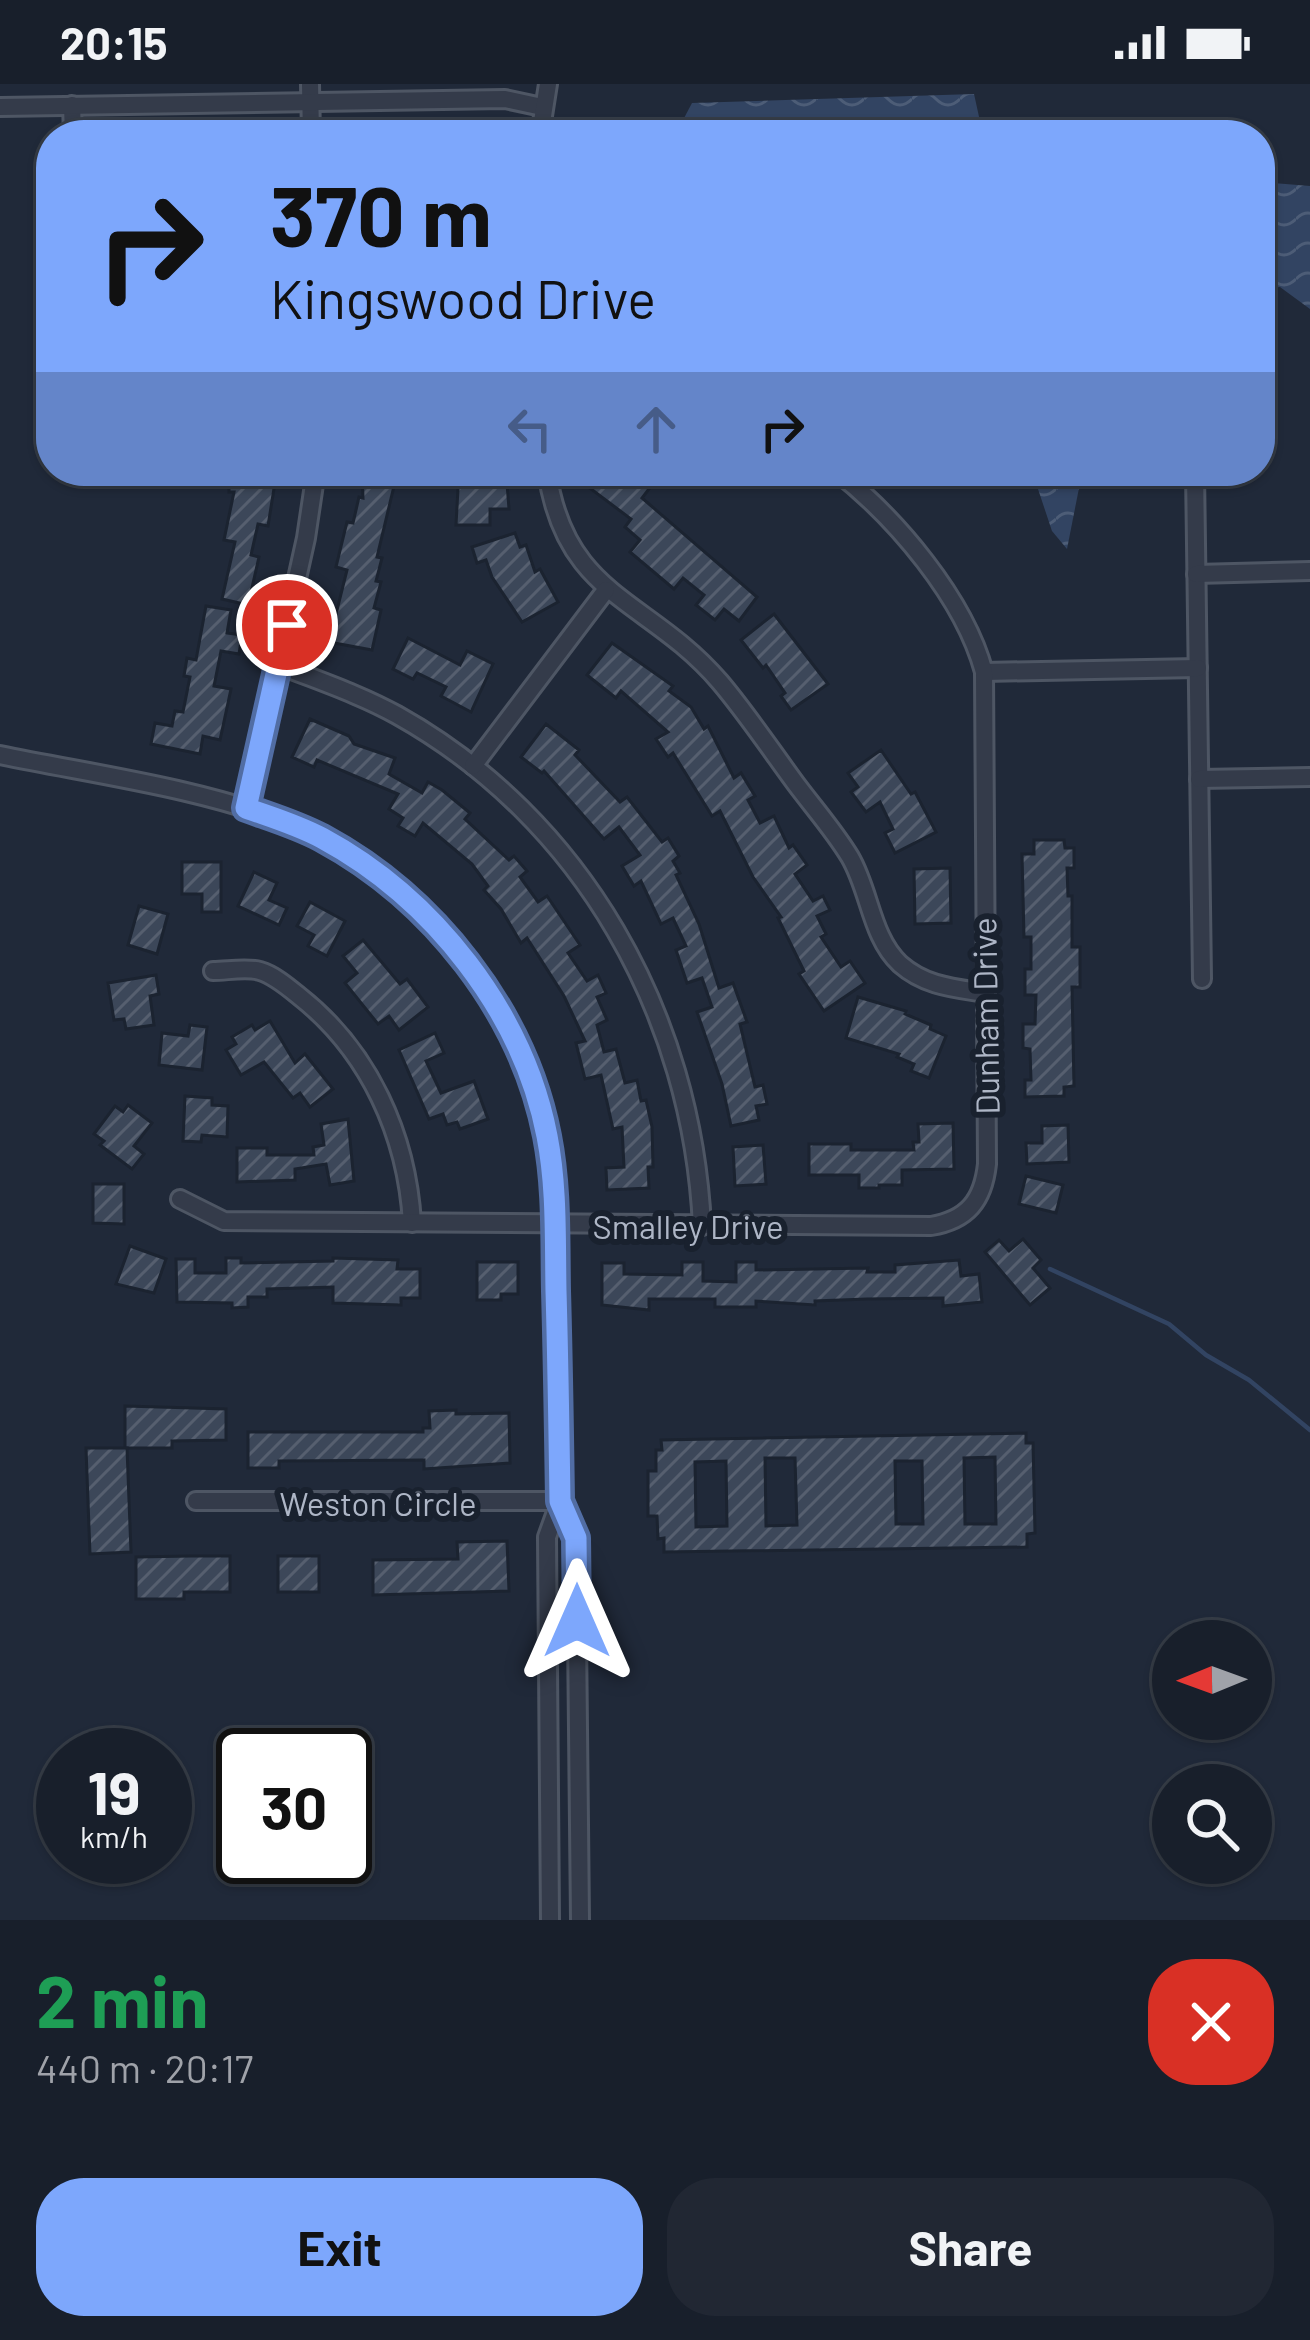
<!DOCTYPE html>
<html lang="en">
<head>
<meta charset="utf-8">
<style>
	:root { --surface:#181f2b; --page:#212733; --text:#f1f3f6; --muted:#9fa2a9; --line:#363d47; --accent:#7da7fc }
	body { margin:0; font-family:Barlow,sans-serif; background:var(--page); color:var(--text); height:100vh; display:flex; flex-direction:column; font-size:45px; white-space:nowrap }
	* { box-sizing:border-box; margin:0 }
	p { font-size:39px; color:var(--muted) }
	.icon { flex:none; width:66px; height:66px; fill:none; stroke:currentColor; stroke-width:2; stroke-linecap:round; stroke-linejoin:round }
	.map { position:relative; height:1836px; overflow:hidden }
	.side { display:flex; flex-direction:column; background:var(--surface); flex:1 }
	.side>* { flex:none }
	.top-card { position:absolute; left:36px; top:36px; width:1239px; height:366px; border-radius:48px; box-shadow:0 3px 9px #0004,0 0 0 3px var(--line); background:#7da7fc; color:#111; overflow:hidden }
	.needle { width:78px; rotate:269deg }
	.buttons { position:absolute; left:1152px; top:1536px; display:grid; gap:24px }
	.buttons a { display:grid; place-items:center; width:120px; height:120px; border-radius:50%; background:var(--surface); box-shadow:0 3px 9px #0004,0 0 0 3px var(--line); font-size:60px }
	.speed { position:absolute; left:36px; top:1644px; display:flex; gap:24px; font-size:60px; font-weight:700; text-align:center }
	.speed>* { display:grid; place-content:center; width:156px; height:156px; border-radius:50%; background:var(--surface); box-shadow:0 3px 9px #0004,0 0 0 3px var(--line); line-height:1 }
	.speed small { font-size:30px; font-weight:400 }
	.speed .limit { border:6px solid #111; border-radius:18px; background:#fff; color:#111 }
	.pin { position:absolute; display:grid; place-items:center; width:102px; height:102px; color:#fff; margin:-51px; border:6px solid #fff; border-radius:50%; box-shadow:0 3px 12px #0007 }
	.me { position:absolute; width:132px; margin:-66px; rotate:0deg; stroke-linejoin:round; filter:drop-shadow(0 0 9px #0008) }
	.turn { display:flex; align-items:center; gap:42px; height:252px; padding:0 36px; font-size:54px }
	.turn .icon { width:156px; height:156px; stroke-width:2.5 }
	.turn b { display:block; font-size:84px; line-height:102px }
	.lanes { display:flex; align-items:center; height:114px; padding:0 36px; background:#0003; justify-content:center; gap:60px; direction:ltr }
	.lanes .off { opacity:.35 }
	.round { display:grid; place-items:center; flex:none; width:126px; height:126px; border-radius:48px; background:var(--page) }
	.head { display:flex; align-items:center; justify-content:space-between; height:204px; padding:0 36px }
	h1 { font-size:72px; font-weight:700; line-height:90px; color:#1e9e55 }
	.button { display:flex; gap:24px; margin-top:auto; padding:24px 36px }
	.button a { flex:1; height:138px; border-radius:48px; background:var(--accent); color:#111; font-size:48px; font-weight:700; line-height:138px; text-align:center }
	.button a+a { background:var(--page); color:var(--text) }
	.status { display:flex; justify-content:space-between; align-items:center; height:84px; padding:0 60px; background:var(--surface); direction:ltr }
	.status svg { height:33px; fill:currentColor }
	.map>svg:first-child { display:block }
	.water { fill:url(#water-waves) }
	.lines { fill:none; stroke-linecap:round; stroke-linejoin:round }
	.stream { stroke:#324462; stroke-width:4.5 }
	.building { fill:url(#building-hatch); stroke:#1b2330; stroke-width:3; fill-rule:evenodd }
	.minor-casing { stroke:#4e5664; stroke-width:22 }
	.minor { stroke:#343b4a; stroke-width:16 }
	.route-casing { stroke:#516da4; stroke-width:30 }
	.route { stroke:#7da7fc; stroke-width:21 }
	.labels { text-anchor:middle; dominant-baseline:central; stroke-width:12; stroke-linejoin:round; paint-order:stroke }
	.street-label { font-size:33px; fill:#aeb6c6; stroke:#19212e }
</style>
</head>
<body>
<div class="status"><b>20:15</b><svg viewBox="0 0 49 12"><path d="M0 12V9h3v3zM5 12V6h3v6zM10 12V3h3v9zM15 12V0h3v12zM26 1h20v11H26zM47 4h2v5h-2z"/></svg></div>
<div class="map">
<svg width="1310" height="1836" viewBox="0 0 1310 1836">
	<defs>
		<pattern id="water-waves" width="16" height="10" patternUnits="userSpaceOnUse" patternTransform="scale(3)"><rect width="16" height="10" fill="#324462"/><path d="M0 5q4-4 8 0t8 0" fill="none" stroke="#4d5d77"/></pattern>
		<pattern id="building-hatch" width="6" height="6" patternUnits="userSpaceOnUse" patternTransform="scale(3)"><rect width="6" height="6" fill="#3c4759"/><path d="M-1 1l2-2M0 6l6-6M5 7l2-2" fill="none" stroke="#565f6f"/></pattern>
	</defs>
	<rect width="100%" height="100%" fill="#202939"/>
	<g class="water">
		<path d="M 974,10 L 983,51 L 684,51 L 682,38 L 692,19 Z"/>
		<path d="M 1260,98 L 1310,102 L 1310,225 L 1280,203 L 1260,205 Z"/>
		<path d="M 1032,387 L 1078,387 L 1079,404 L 1067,465 L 1052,447 Z"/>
	</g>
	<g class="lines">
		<path class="stream" d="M 1050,1185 L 1169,1240 L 1206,1271 L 1249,1296 L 1310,1346"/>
	</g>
	<g class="building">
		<path d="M 229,387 L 272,387 L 272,392 L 276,392 L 268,442 L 258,440 L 251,471 L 259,473 L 248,521 L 222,515 L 235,458 L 224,456 L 234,408 L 229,408 Z"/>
		<path d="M 362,387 L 393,387 L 394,402 L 377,473 L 382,474 L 376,497 L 381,498 L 374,524 L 381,526 L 372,566 L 329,558 L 347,486 L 336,483 L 347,438 L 353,439 L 359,413 L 363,414 Z"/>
		<path d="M 459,387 L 506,387 L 509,425 L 490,425 L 490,441 L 456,441 Z"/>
		<path d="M 598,387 L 625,387 L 649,405 L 642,414 L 757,513 L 739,537 L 724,525 L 715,536 L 696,521 L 704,511 L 683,494 L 674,505 L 630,468 L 640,456 L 625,443 L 631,435 L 587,402 Z"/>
		<path d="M 515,449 L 520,463 L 526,461 L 535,488 L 540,485 L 558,518 L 522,538 L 492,493 L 486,476 L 477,479 L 472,463 Z"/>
		<path d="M 206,522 L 231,526 L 227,549 L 242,551 L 239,570 L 221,567 L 214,602 L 231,605 L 220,656 L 203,652 L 200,670 L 151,660 L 155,639 L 172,642 L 175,627 L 183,628 L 190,593 L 184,592 L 187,574 L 196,576 Z"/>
		<path d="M 774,530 L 828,600 L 791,626 L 781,612 L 785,609 L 766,581 L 763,584 L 741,556 Z"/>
		<path d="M 408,554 L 460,581 L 467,567 L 493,580 L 471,628 L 441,612 L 446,603 L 417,589 L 413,595 L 393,585 Z"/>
		<path d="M 612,559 L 673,602 L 669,607 L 691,623 L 704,645 L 708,642 L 734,694 L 741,689 L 755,712 L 748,716 L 760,739 L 774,732 L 789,764 L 793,761 L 807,781 L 795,790 L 813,817 L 823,812 L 830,826 L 817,832 L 826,850 L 821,853 L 841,883 L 850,877 L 865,899 L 824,927 L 799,890 L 804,887 L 778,834 L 781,833 L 753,793 L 720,727 L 712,732 L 673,669 L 668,673 L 656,655 L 668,648 L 621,607 L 616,614 L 587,591 Z"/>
		<path d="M 310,635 L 349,652 L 354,660 L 395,674 L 389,690 L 422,709 L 428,698 L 442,706 L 470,729 L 465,735 L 509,776 L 514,772 L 527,787 L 520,793 L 538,818 L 547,812 L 580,861 L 568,869 L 587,897 L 598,891 L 606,909 L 597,913 L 607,936 L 597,941 L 604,968 L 616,965 L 625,999 L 637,996 L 641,1017 L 646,1016 L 652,1043 L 653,1083 L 648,1083 L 649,1104 L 607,1106 L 606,1084 L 624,1083 L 622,1043 L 613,1045 L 601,991 L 585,995 L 576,959 L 585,957 L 564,912 L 527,854 L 521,859 L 501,825 L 484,806 L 488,802 L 472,780 L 423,739 L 415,752 L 398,742 L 403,734 L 389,725 L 398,710 L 317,676 L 314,683 L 292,673 Z"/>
		<path d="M 546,640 L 579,666 L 575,671 L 620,718 L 627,713 L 662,758 L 668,754 L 679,772 L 673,777 L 680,789 L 676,791 L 699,840 L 719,904 L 733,899 L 747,938 L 740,940 L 755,1003 L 763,1001 L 767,1020 L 756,1022 L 759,1036 L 731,1042 L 722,1000 L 697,928 L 712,923 L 702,894 L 687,899 L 676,866 L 686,862 L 673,834 L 661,840 L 641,797 L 634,802 L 622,782 L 640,771 L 619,743 L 604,755 L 544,687 L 542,689 L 521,673 Z"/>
		<path d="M 881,666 L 911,710 L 915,708 L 936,748 L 895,769 L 885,749 L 893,745 L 880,718 L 866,728 L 851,708 L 858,703 L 848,689 Z"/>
		<path d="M 1034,756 L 1064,756 L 1065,764 L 1074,764 L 1074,784 L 1067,784 L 1068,812 L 1072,812 L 1072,863 L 1080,863 L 1080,903 L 1072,903 L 1074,1002 L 1064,1003 L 1064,1012 L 1025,1013 L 1025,996 L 1031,996 L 1030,965 L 1023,964 L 1023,940 L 1035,940 L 1036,911 L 1025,911 L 1025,885 L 1031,885 L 1031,853 L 1024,853 L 1022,770 L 1034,770 Z"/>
		<path d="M 182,778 L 221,778 L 221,828 L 202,828 L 202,810 L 182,810 Z"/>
		<path d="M 950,784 L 951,839 L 915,840 L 914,785 Z"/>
		<path d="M 254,788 L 277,799 L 269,816 L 287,824 L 279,841 L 238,822 Z"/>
		<path d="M 310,818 L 345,837 L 327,872 L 308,862 L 314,851 L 297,842 Z"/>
		<path d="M 139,822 L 168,830 L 157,870 L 128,861 Z"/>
		<path d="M 363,856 L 400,900 L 407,895 L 428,923 L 399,946 L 389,932 L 378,940 L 345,899 L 357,889 L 343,872 Z"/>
		<path d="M 156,891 L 159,910 L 150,912 L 154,941 L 126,945 L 124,935 L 114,936 L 108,899 Z"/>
		<path d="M 858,913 L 906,927 L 905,930 L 931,941 L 930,945 L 946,952 L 929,994 L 911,987 L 914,980 L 897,973 L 899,970 L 846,954 Z"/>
		<path d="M 270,937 L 295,979 L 305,970 L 333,1005 L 310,1023 L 300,1009 L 293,1014 L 264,978 L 241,991 L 226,966 L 236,960 L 232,953 L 252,941 L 255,946 Z"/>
		<path d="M 190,941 L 207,943 L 202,986 L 159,981 L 162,949 L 188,952 Z"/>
		<path d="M 435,949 L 444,969 L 426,977 L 441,1009 L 474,997 L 488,1035 L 460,1045 L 457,1038 L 447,1041 L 443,1030 L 429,1035 L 399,966 Z"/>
		<path d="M 185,1012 L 212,1014 L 212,1021 L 228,1022 L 227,1053 L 202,1051 L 201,1058 L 183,1057 Z"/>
		<path d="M 128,1021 L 152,1039 L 134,1062 L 144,1070 L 132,1085 L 100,1061 L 104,1057 L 94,1050 L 115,1022 L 123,1028 Z"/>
		<path d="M 348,1035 L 354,1097 L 330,1101 L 326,1080 L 295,1085 L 295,1096 L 237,1098 L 237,1064 L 267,1064 L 267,1071 L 314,1071 L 313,1063 L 324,1061 L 321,1040 Z"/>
		<path d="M 953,1039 L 954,1085 L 902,1086 L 902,1101 L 879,1101 L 879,1104 L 859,1104 L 859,1091 L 809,1091 L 809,1060 L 851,1060 L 851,1066 L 914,1066 L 913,1058 L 919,1058 L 918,1040 Z"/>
		<path d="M 1068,1041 L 1069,1078 L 1027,1080 L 1026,1059 L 1042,1059 L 1042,1042 Z"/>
		<path d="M 763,1061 L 766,1100 L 735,1102 L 733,1063 Z"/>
		<path d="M 1026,1092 L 1063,1101 L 1056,1129 L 1019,1120 Z"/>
		<path d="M 93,1100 L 124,1100 L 124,1140 L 93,1139 Z"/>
		<path d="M 1023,1155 L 1041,1176 L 1033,1184 L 1050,1204 L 1030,1221 L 985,1168 L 999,1156 L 1009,1167 Z"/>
		<path d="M 130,1162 L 166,1175 L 154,1209 L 116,1200 Z"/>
		<path d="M 226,1174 L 241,1174 L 241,1179 L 333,1177 L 333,1174 L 398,1176 L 397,1185 L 420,1185 L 420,1214 L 401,1214 L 401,1221 L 333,1219 L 333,1203 L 267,1205 L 267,1213 L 248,1213 L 248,1223 L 232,1224 L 232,1219 L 177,1218 L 176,1175 L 195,1175 L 195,1189 L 226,1189 Z"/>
		<path d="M 959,1176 L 961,1192 L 979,1190 L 982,1218 L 943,1222 L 943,1214 L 867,1215 L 815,1217 L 815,1221 L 756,1217 L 756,1223 L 715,1223 L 715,1215 L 649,1215 L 649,1226 L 602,1221 L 602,1179 L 624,1179 L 624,1190 L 682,1191 L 682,1178 L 703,1178 L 703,1197 L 736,1198 L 736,1178 L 756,1178 L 756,1186 L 868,1184 L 867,1188 L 895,1188 L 895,1181 Z"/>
		<path d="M 477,1178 L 518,1178 L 518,1210 L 501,1210 L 501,1216 L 477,1216 Z"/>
		<path d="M 125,1322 L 226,1325 L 226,1356 L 172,1357 L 172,1364 L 125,1364 Z"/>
		<path d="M 456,1326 L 456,1330 L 509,1329 L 510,1379 L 424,1385 L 424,1376 L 279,1377 L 279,1384 L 248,1384 L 248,1348 L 423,1348 L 423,1344 L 430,1344 L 429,1327 Z"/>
		<path d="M 1026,1349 L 1026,1359 L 1033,1359 L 1035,1449 L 1027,1450 L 1027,1463 L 664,1468 L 664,1454 L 658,1455 L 657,1432 L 648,1432 L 648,1387 L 656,1387 L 656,1366 L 662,1366 L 661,1356 ZM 995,1373 L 996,1440 L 965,1440 L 964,1374 ZM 765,1374 L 795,1374 L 797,1441 L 766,1442 ZM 726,1377 L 727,1442 L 696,1443 L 695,1378 ZM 895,1377 L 922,1377 L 923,1440 L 896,1440 Z"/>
		<path d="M 86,1364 L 127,1364 L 131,1468 L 90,1470 Z"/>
		<path d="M 507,1457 L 509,1507 L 373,1511 L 373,1476 L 458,1475 L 457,1458 Z"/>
		<path d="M 191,1472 L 230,1472 L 230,1508 L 184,1508 L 184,1515 L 136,1515 L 136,1473 Z"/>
		<rect x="278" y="1472" width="41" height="36"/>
	</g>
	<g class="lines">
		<defs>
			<g id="minor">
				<path d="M 310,0 L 311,51"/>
				<path d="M 72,21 L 73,51"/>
				<path d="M 0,23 L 505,15 L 542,23"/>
				<path d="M 540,51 L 548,0"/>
				<path d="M 547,387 C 565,514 648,514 720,598 C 747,630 771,666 796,700 C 814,724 835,748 850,773 C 870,807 871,853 900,880 C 925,902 953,904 985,909"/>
				<path d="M 1195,387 L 1202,895"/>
				<path d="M 1196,490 L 1310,487"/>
				<path d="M 279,581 C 319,597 359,610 397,631 C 583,735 692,931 702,1142"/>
				<path d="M 984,588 L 1198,584"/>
				<path d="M 0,671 C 97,691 200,704 292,740 C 350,764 404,806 444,853 C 546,972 554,1067 557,1217 C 558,1284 559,1350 560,1417 L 547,1453 L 550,1836"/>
				<path d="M 473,682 L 606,506"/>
				<path d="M 1199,695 L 1310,693"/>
				<path d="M 246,724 L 306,454 L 316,387"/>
				<path d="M 213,887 C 227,887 247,883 260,887 C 274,891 288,903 299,912 C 369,967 407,1051 412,1139"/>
				<path d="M 180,1115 L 224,1137 L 931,1142 C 967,1136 983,1117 987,1080 L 984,588 C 964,514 896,434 836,387"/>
				<path d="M 196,1417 L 560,1417"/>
				<path d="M 560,1417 L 576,1454 L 580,1836"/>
			</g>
		</defs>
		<use href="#minor" class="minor-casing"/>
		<use href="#minor" class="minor"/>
	</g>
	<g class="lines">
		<defs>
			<path id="route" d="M 287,541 L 246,724 C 271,733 298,741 322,754 C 433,814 523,928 547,1052 C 557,1103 555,1155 556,1207 C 558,1277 559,1347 560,1417 L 576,1454 L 577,1537"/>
		</defs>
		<use href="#route" class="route-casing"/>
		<use href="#route" class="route"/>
	</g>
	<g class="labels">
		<g class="street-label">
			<text transform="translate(985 932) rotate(-91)">Dunham Drive</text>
			<text x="688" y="1142">Smalley Drive</text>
			<text x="378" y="1419">Weston Circle</text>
		</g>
	</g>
</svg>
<div class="buttons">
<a><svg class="needle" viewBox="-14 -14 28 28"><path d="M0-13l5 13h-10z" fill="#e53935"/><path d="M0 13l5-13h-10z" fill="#9fa2a9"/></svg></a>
<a><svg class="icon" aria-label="search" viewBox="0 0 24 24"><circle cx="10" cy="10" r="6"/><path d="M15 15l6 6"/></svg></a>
</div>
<div class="speed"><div>19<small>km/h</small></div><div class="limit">30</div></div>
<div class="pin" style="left:287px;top:541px;background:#d93025"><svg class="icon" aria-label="arrive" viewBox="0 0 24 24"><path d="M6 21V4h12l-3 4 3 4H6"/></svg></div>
<svg class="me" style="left:577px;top:1537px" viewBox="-20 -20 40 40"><path d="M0-17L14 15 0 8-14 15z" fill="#7da7fc" stroke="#fff" stroke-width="4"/></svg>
<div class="top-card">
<div class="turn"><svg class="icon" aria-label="right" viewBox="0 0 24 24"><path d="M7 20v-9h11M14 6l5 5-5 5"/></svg><div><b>370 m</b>Kingswood Drive</div></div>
<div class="lanes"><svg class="icon off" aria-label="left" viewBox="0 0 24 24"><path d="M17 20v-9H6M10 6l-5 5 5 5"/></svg><svg class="icon off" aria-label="ahead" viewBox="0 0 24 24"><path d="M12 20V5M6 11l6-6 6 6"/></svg><svg class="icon" aria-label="right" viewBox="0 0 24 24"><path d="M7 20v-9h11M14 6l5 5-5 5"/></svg></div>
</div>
</div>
<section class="side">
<div class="head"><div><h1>2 min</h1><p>440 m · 20:17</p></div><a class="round" style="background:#d93025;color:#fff"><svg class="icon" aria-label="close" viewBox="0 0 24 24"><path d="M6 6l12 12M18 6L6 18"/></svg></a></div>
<div class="button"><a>Exit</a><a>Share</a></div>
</section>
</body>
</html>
